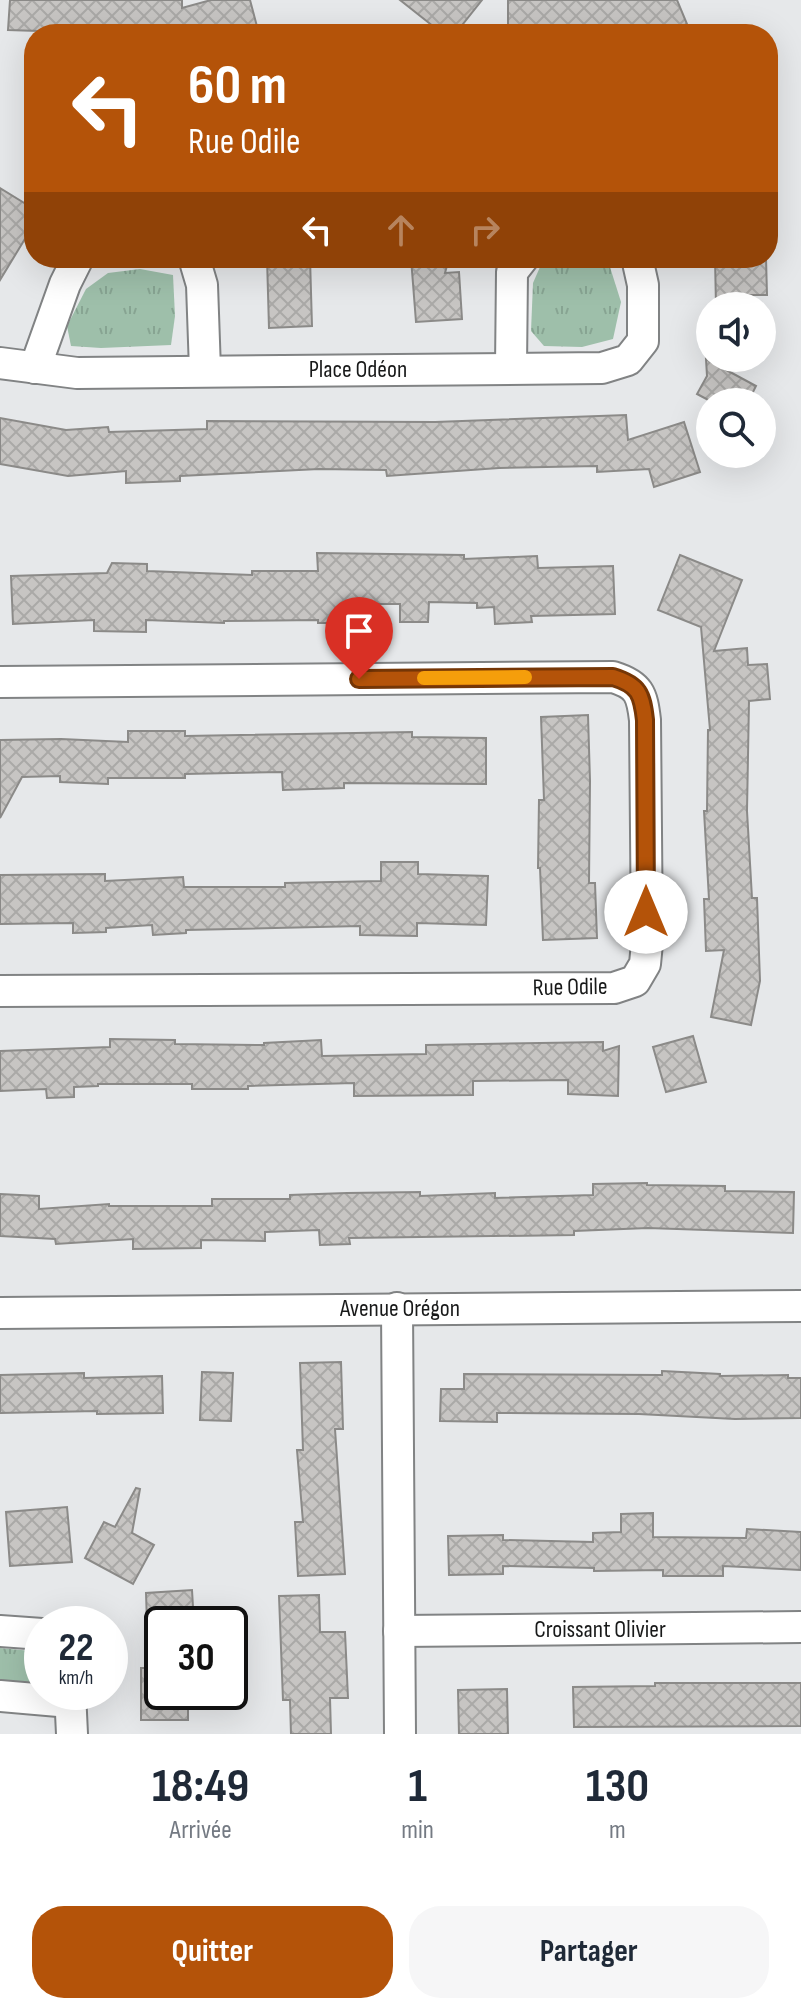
<!DOCTYPE html>
<html lang="fr">
<head>
<meta charset="utf-8">
<style>
	:root { --surface:#fff; --page:#f6f6f7; --text:#1f2937; --muted:#747a83; --accent:#b45309 }
	body { margin:0; font-family:"Sofia Sans Condensed",sans-serif; background:var(--page); color:var(--text); height:100vh; display:flex; flex-direction:column; font-size:30px; white-space:nowrap }
	* { box-sizing:border-box; margin:0 }
	p { font-size:26px; color:var(--muted) }
	.icon { flex:none; width:44px; height:44px; fill:none; stroke:currentColor; stroke-width:2; stroke-linecap:round; stroke-linejoin:round }
	.map { position:relative; height:1734px; overflow:hidden }
	.panel { display:flex; flex-direction:column; background:var(--surface); flex:1 }
	.panel>* { flex:none }
	.banner { position:absolute; left:24px; top:24px; width:754px; height:244px; border-radius:32px; box-shadow:0 8px 32px #0002; background:#b45309; color:#fff; overflow:hidden }
	.buttons { position:absolute; left:696px; top:292px; display:grid; gap:16px }
	.buttons a { display:grid; place-items:center; width:80px; height:80px; border-radius:50%; background:var(--surface); box-shadow:0 8px 32px #0002; font-size:40px }
	.speed { position:absolute; left:24px; top:1606px; display:flex; gap:16px; font-size:40px; font-weight:700; text-align:center }
	.speed>* { display:grid; place-content:center; width:104px; height:104px; border-radius:50%; background:var(--surface); box-shadow:0 8px 32px #0002; line-height:1 }
	.speed small { font-size:20px; font-weight:400 }
	.speed .limit { border:4px solid #111; border-radius:12px; background:#fff; color:#111 }
	.pin { position:absolute; display:grid; place-items:center; width:68px; height:68px; color:#fff; margin:-82px -34px; border-radius:50% 50% 50% 0; rotate:-45deg; box-shadow:0 0 8px #0007 }
	.pin .icon { rotate:45deg }
	.me { position:absolute; width:88px; margin:-44px; rotate:0deg; stroke-linejoin:round; filter:drop-shadow(0 0 6px #0008) }
	.turn { display:flex; align-items:center; gap:28px; height:168px; padding:0 32px; font-size:36px }
	.turn .icon { width:104px; height:104px; stroke-width:2.5 }
	.turn b { display:block; font-size:56px; line-height:68px }
	.lanes { display:flex; align-items:center; height:76px; padding:0 32px; background:#0003; justify-content:center; gap:40px; direction:ltr }
	.lanes .off { opacity:.35 }
	.eta { display:flex; justify-content:space-evenly; align-items:center; height:136px; text-align:center }
	.eta b { font-size:48px; font-weight:700; line-height:56px }
	.primary-button { display:flex; gap:16px; margin-top:auto; padding:16px 32px }
	.primary-button a { flex:1; height:92px; border-radius:32px; background:var(--accent); color:#fff; font-size:32px; font-weight:700; line-height:92px; text-align:center }
	.primary-button a+a { background:var(--page); color:var(--text) }
	.map>svg:first-child { display:block }
	.park { fill:url(#park-tufts) }
	.building { fill:url(#building-cross-hatch); stroke:#8b8a88; stroke-width:2 }
	.lines { fill:none; stroke-linecap:round; stroke-linejoin:round }
	.street-casing { stroke:#818384; stroke-width:34 }
	.street { stroke:#fff; stroke-width:30 }
	.route-casing { stroke:#753606; stroke-width:20 }
	.route { stroke:#b45309; stroke-width:14 }
	.slow { stroke:#f59e0b; stroke-width:14 }
	.labels { text-anchor:middle; dominant-baseline:central; stroke-width:6; stroke-linejoin:round; paint-order:stroke }
	.street-label { font-size:24px; fill:#181919; stroke:#fff }
</style>
</head>
<body>
<div class="map">
<svg width="801" height="1734" viewBox="0 0 801 1734">
	<defs>
		<pattern id="park-tufts" width="24" height="20" patternUnits="userSpaceOnUse" patternTransform="scale(2)"><rect width="24" height="20" fill="#9ebfaa"/><path d="M3 7l-1-3M5 7V3M7 7l1-3M15 17l-1-3M17 17v-4M19 17l1-3" fill="none" stroke="#87a492"/></pattern>
		<pattern id="building-cross-hatch" width="8" height="8" patternUnits="userSpaceOnUse" patternTransform="scale(2)"><rect width="8" height="8" fill="#c7c5c3"/><path d="M0 0l8 8M0 8l8-8" fill="none" stroke="#aaa9a7"/></pattern>
	</defs>
	<rect width="100%" height="100%" fill="#e6e8ea"/>
	<g class="park">
		<path d="M 574,264 L 610,267 L 621,302 L 613,339 L 582,347 L 544,346 L 531,331 L 533,283 L 540,267 Z"/>
		<path d="M 140,269 L 173,275 L 175,316 L 171,345 L 101,348 L 71,346 L 67,326 L 86,289 L 108,273 Z"/>
		<path d="M 0,1648 L 42,1652 L 42,1688 L 0,1684 Z"/>
	</g>
	<g class="building">
		<path d="M 10,0 L 182,0 L 182,8 L 211,0 L 250,0 L 259,34 L 203,34 L 202,28 L 134,34 L 8,30 Z"/>
		<path d="M 400,0 L 482,0 L 455,34 L 443,34 Z"/>
		<path d="M 508,0 L 677,0 L 687,24 L 665,34 L 646,34 L 644,30 L 508,34 Z"/>
		<path d="M 0,188 L 34,209 L 34,224 L 0,280 Z"/>
		<path d="M 267,258 L 310,258 L 312,326 L 269,328 Z"/>
		<path d="M 411,258 L 449,258 L 445,273 L 459,272 L 462,319 L 416,322 Z"/>
		<path d="M 715,258 L 766,258 L 767,295 L 749,295 L 749,306 L 716,306 Z"/>
		<path d="M 706,359 L 756,386 L 748,402 L 712,402 L 697,394 L 707,376 Z"/>
		<path d="M 626,415 L 628,440 L 684,422 L 700,472 L 654,487 L 649,469 L 597,472 L 597,466 L 499,468 L 387,476 L 386,470 L 319,469 L 180,476 L 180,481 L 126,483 L 126,471 L 68,476 L 0,464 L 0,418 L 66,430 L 108,427 L 109,432 L 207,429 L 207,421 L 435,422 Z"/>
		<path d="M 317,553 L 464,555 L 464,559 L 537,556 L 538,568 L 613,566 L 615,614 L 531,616 L 532,622 L 495,624 L 494,607 L 477,608 L 477,603 L 429,602 L 428,622 L 400,622 L 400,604 L 342,604 L 342,623 L 318,623 L 318,620 L 224,621 L 224,623 L 146,620 L 146,632 L 94,631 L 94,620 L 13,624 L 11,576 L 107,573 L 112,563 L 147,564 L 147,571 L 252,575 L 252,571 L 318,571 Z"/>
		<path d="M 680,555 L 742,580 L 714,651 L 747,648 L 748,665 L 767,664 L 770,699 L 749,701 L 747,811 L 752,898 L 757,898 L 760,981 L 751,1025 L 711,1017 L 724,950 L 706,951 L 704,899 L 709,899 L 704,811 L 707,811 L 708,730 L 710,730 L 701,627 L 658,610 Z"/>
		<path d="M 588,715 L 590,781 L 589,883 L 595,883 L 597,938 L 543,940 L 540,868 L 538,868 L 539,800 L 544,800 L 541,717 Z"/>
		<path d="M 128,731 L 185,731 L 185,736 L 412,732 L 412,737 L 486,738 L 486,784 L 344,783 L 344,788 L 283,790 L 282,772 L 185,774 L 185,778 L 108,778 L 108,784 L 60,782 L 60,776 L 22,777 L 0,818 L 0,740 L 61,739 L 128,742 Z"/>
		<path d="M 381,862 L 418,862 L 418,874 L 488,876 L 486,925 L 417,923 L 417,936 L 360,935 L 360,926 L 186,930 L 186,933 L 153,935 L 152,925 L 106,928 L 106,932 L 73,933 L 73,923 L 0,924 L 0,875 L 105,874 L 105,881 L 183,877 L 184,887 L 285,887 L 285,883 L 381,881 Z"/>
		<path d="M 693,1036 L 706,1082 L 666,1092 L 653,1047 Z"/>
		<path d="M 110,1039 L 175,1040 L 175,1044 L 264,1045 L 264,1043 L 321,1040 L 322,1056 L 426,1054 L 426,1045 L 603,1042 L 603,1051 L 619,1046 L 618,1096 L 568,1094 L 568,1080 L 473,1081 L 473,1095 L 354,1096 L 354,1083 L 248,1086 L 248,1089 L 192,1089 L 192,1084 L 98,1084 L 98,1086 L 74,1087 L 74,1097 L 47,1098 L 46,1089 L 0,1091 L 0,1051 L 110,1047 Z"/>
		<path d="M 647,1183 L 647,1185 L 725,1186 L 725,1191 L 794,1192 L 793,1233 L 648,1228 L 574,1231 L 574,1235 L 349,1238 L 350,1244 L 320,1245 L 319,1230 L 265,1232 L 265,1241 L 201,1240 L 201,1248 L 133,1249 L 133,1239 L 56,1244 L 55,1239 L 0,1236 L 0,1194 L 39,1196 L 39,1209 L 109,1204 L 109,1206 L 212,1206 L 212,1199 L 290,1199 L 290,1195 L 347,1193 L 420,1192 L 420,1196 L 495,1193 L 495,1198 L 593,1195 L 593,1184 Z"/>
		<path d="M 341,1362 L 343,1429 L 335,1429 L 345,1574 L 298,1576 L 295,1522 L 303,1522 L 297,1450 L 303,1450 L 300,1363 Z"/>
		<path d="M 662,1371 L 720,1374 L 720,1376 L 788,1375 L 788,1378 L 801,1378 L 801,1418 L 735,1419 L 639,1414 L 497,1413 L 497,1422 L 440,1421 L 441,1389 L 464,1389 L 464,1374 L 662,1375 Z"/>
		<path d="M 202,1372 L 233,1373 L 231,1421 L 200,1420 Z"/>
		<path d="M 84,1373 L 84,1378 L 162,1376 L 163,1413 L 97,1414 L 97,1411 L 0,1413 L 0,1375 Z"/>
		<path d="M 136,1488 L 140,1489 L 132,1533 L 154,1545 L 133,1584 L 85,1558 L 104,1522 L 115,1527 Z"/>
		<path d="M 67,1507 L 72,1562 L 10,1566 L 6,1512 Z"/>
		<path d="M 653,1513 L 653,1537 L 746,1538 L 747,1529 L 801,1532 L 801,1570 L 723,1566 L 723,1576 L 663,1576 L 663,1570 L 594,1571 L 594,1568 L 503,1566 L 503,1574 L 449,1575 L 448,1536 L 503,1535 L 503,1540 L 593,1542 L 593,1533 L 621,1532 L 621,1514 Z"/>
		<path d="M 192,1590 L 194,1624 L 147,1624 L 146,1593 Z"/>
		<path d="M 319,1595 L 320,1632 L 345,1632 L 348,1698 L 330,1698 L 331,1734 L 291,1734 L 290,1700 L 283,1700 L 279,1596 Z"/>
		<path d="M 141,1668 L 162,1668 L 162,1692 L 188,1692 L 188,1720 L 141,1720 Z"/>
		<path d="M 655,1683 L 801,1683 L 801,1726 L 574,1727 L 573,1687 L 655,1686 Z"/>
		<path d="M 507,1689 L 508,1734 L 459,1734 L 458,1690 Z"/>
	</g>
	<g class="lines">
		<defs>
			<g id="street">
				<path d="M 194,258 L 202,285 L 205,370"/>
				<path d="M 0,363 L 77,373 L 602,368 L 628,360 L 643,341 L 643,285 L 637,258"/>
				<path d="M 511,367 L 512,272 L 523,258"/>
				<path d="M 35,368 L 65,284 L 78,258"/>
				<path d="M 0,682 L 613,677 C 639,685 642,694 645,720 L 647,943 L 645,964 L 635,981 L 614,988 L 0,991"/>
				<path d="M 397,1308 L 400,1734"/>
				<path d="M 0,1313 L 801,1306"/>
				<path d="M 0,1631 L 42,1634"/>
				<path d="M 399,1631 L 801,1627"/>
				<path d="M 70,1692 L 72,1734"/>
				<path d="M 0,1696 L 70,1702"/>
			</g>
		</defs>
		<use href="#street" class="street-casing"/>
		<use href="#street" class="street"/>
	</g>
	<g class="lines">
		<defs>
			<path id="route" d="M 359,679 L 613,677 C 639,685 642,694 645,720 L 646,912"/>
		</defs>
		<use href="#route" class="route-casing"/>
		<use href="#route" class="route"/>
		<path class="slow" d="M 424,678 L 525,677"/>
	</g>
	<g class="labels">
		<g class="street-label">
			<text x="358" y="369">Place Odéon</text>
			<text transform="translate(570 987) rotate(-1)">Rue Odile</text>
			<text x="400" y="1308">Avenue Orégon</text>
			<text x="600" y="1629">Croissant Olivier</text>
		</g>
	</g>
</svg>
<div class="buttons">
<a><svg class="icon" aria-label="sound" viewBox="0 0 24 24"><path d="M4 9h4l5-4v14l-5-4H4zM17 9q2 3 0 6"/></svg></a>
<a><svg class="icon" aria-label="search" viewBox="0 0 24 24"><circle cx="10" cy="10" r="6"/><path d="M15 15l6 6"/></svg></a>
</div>
<div class="speed"><div>22<small>km/h</small></div><div class="limit">30</div></div>
<div class="pin" style="left:359px;top:679px;background:#d93025"><svg class="icon" aria-label="arrive" viewBox="0 0 24 24"><path d="M6 21V4h12l-3 4 3 4H6"/></svg></div>
<svg class="me" style="left:646px;top:912px" viewBox="-20 -20 40 40"><circle r="19" fill="#fff"/><path d="M0-13L10 11 0 6-10 11z" fill="#b45309"/></svg>
<div class="banner">
<div class="turn"><svg class="icon" aria-label="left" viewBox="0 0 24 24"><path d="M17 20v-9H6M10 6l-5 5 5 5"/></svg><div><b>60 m</b>Rue Odile</div></div>
<div class="lanes"><svg class="icon" aria-label="left" viewBox="0 0 24 24"><path d="M17 20v-9H6M10 6l-5 5 5 5"/></svg><svg class="icon off" aria-label="ahead" viewBox="0 0 24 24"><path d="M12 20V5M6 11l6-6 6 6"/></svg><svg class="icon off" aria-label="right" viewBox="0 0 24 24"><path d="M7 20v-9h11M14 6l5 5-5 5"/></svg></div>
</div>
</div>
<section class="panel">
<div class="eta">
<div><b>18:49</b><p>Arrivée</p></div>
<div><b>1</b><p>min</p></div>
<div><b>130</b><p>m</p></div>
</div>
<div class="primary-button"><a>Quitter</a><a>Partager</a></div>
</section>
</body>
</html>
